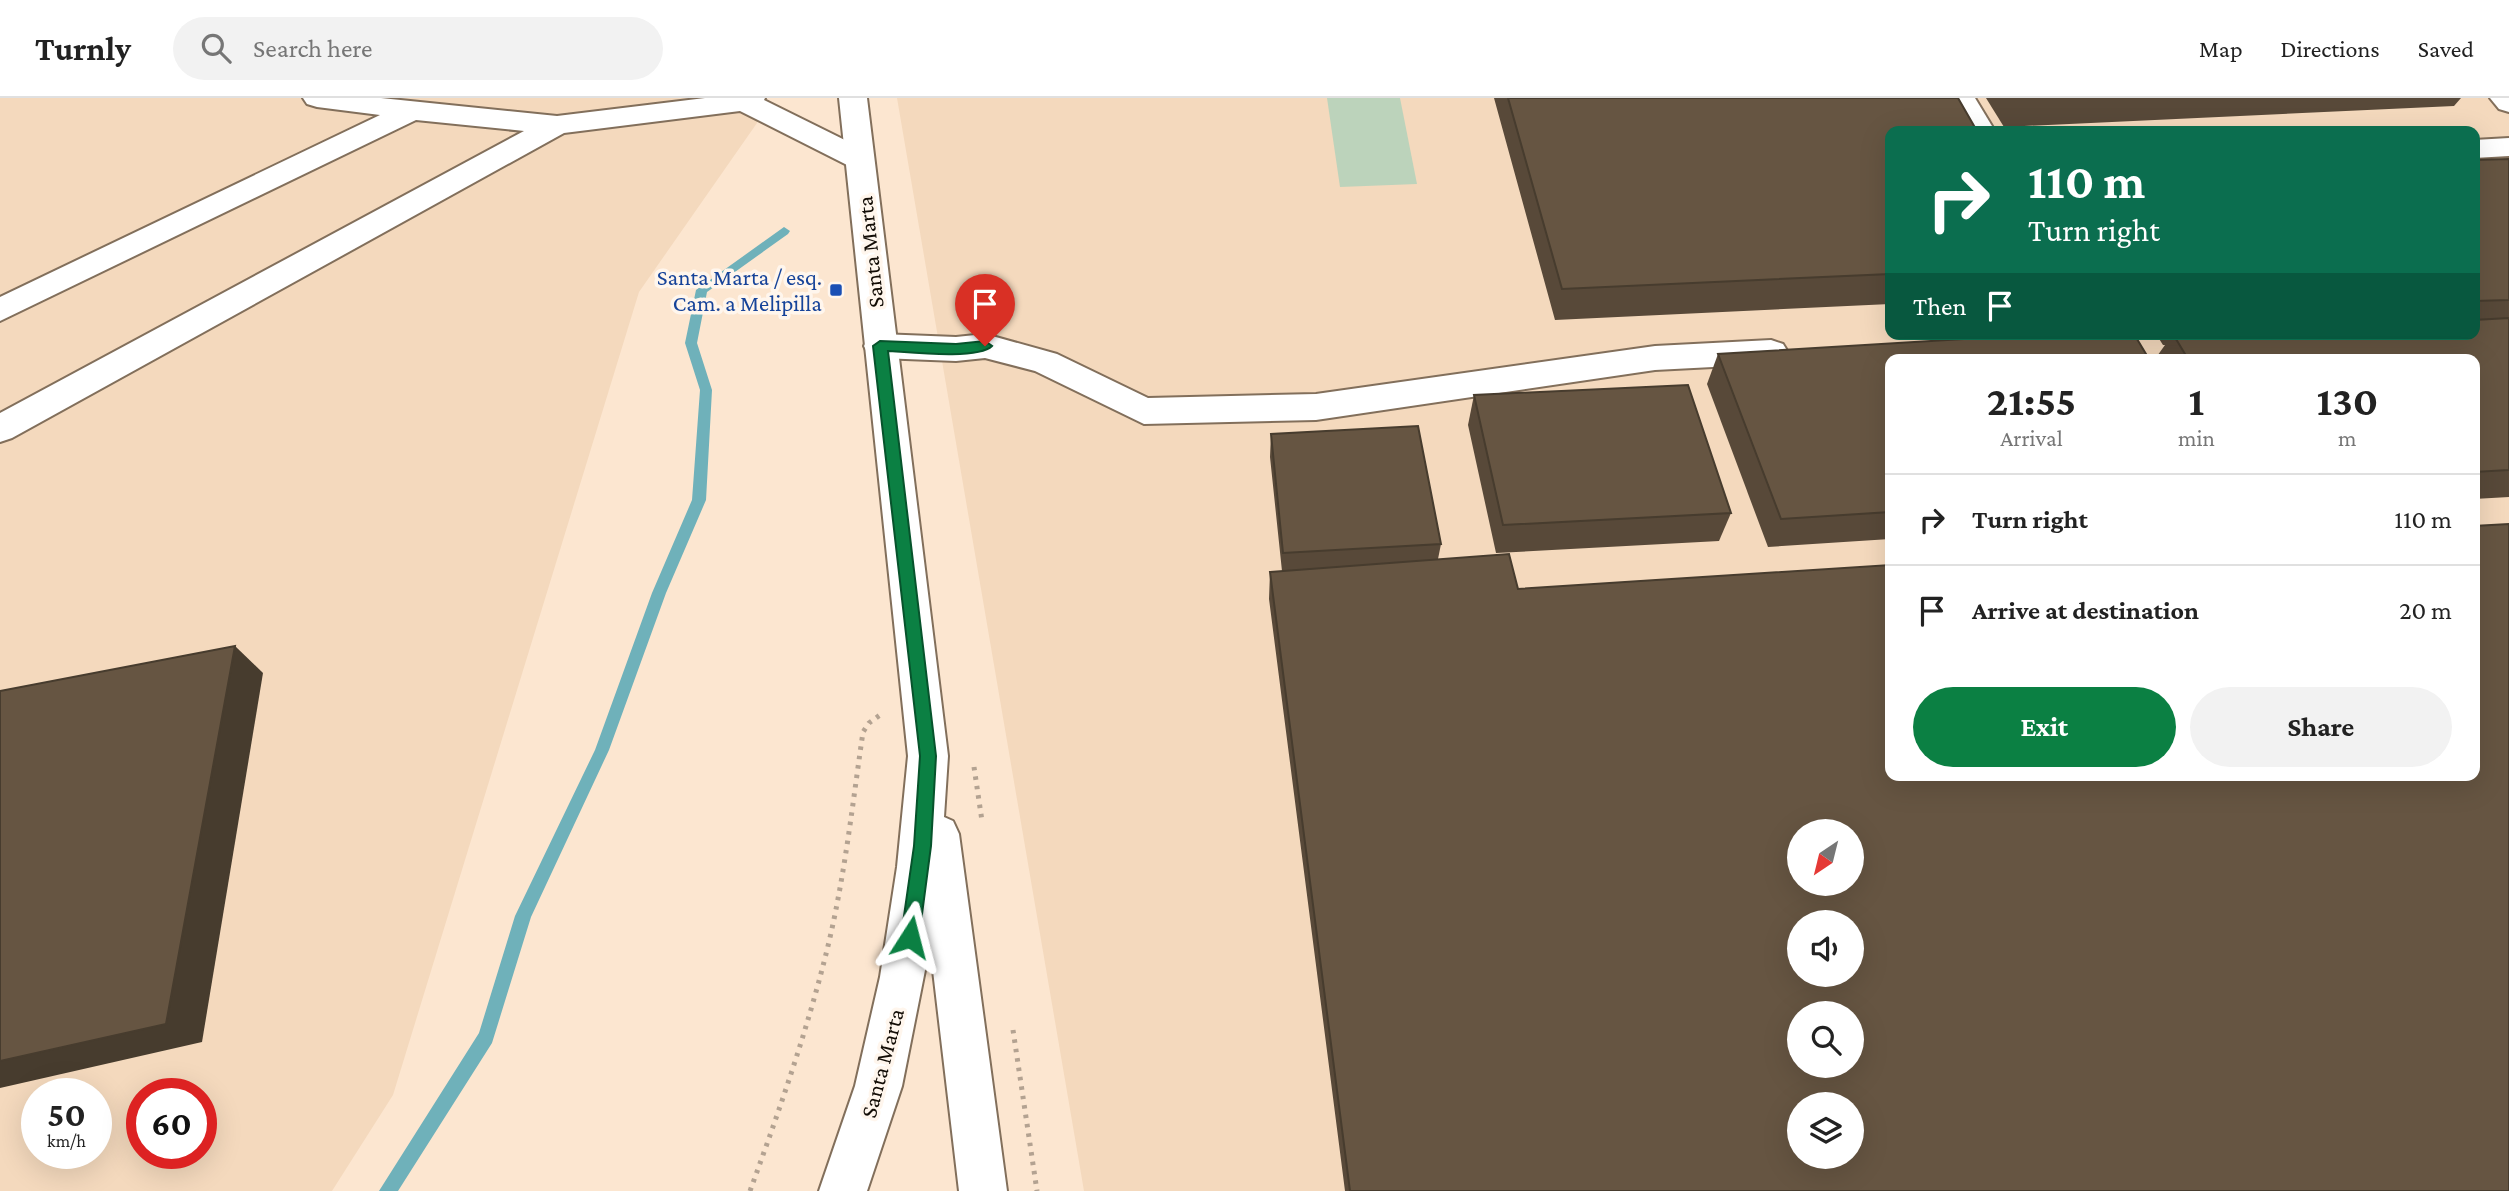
<!DOCTYPE html>
<html lang="en">
<head>
<meta charset="utf-8">
<style>
	:root { --surface:#fff; --page:#f2f2f2; --text:#222; --muted:#767676; --line:#e0e0e0; --accent:#0b8043 }
	body { margin:0; font-family:"Crimson Pro",serif; background:var(--page); color:var(--text); height:100vh; display:flex; flex-direction:column; font-size:26px; white-space:nowrap }
	* { box-sizing:border-box; margin:0 }
	p { font-size:23px; color:var(--muted) }
	.icon { flex:none; width:38px; height:38px; fill:none; stroke:currentColor; stroke-width:2; stroke-linecap:round; stroke-linejoin:round }
	.map { position:relative; flex:1; overflow:hidden }
	.panel { position:absolute; left:1885px; top:256px; width:595px; height:427px; display:flex; flex-direction:column; background:var(--surface); border-radius:14px; box-shadow:0 7px 28px #0002 }
	.panel>* { flex:none }
	.hud { position:absolute; left:1885px; top:28px; width:595px; height:214px; border-radius:14px; box-shadow:0 7px 28px #0002; background:#0b6e4f; color:#fff; overflow:hidden }
	.needle { width:46px; rotate:215deg }
	.tools { position:absolute; left:1787px; top:721px; display:grid; gap:14px }
	.tools a { display:grid; place-items:center; width:77px; height:77px; border-radius:50%; background:var(--surface); box-shadow:0 7px 28px #0002; font-size:35px }
	.speed { position:absolute; left:21px; top:980px; display:flex; gap:14px; font-size:35px; font-weight:700; text-align:center }
	.speed>* { display:grid; place-content:center; width:91px; height:91px; border-radius:50%; background:var(--surface); box-shadow:0 7px 28px #0002; line-height:1 }
	.speed small { font-size:18px; font-weight:400 }
	.speed .limit { border:10px solid #d22; background:#fff; color:#111 }
	.pin { position:absolute; display:grid; place-items:center; width:60px; height:60px; color:#fff; margin:-72px -30px; border-radius:50% 50% 50% 0; rotate:-45deg; box-shadow:0 0 7px #0007 }
	.pin .icon { rotate:45deg }
	.me { position:absolute; width:77px; margin:-38px; rotate:9deg; stroke-linejoin:round; filter:drop-shadow(0 0 5px #0008) }
	.turn { display:flex; align-items:center; gap:24px; height:147px; padding:0 28px; font-size:32px }
	.turn .icon { width:91px; height:91px; stroke-width:2.5 }
	.turn b { display:block; font-size:49px; line-height:60px }
	.then { display:flex; align-items:center; height:66px; padding:0 28px; background:#0003; gap:14px; font-size:26px }
	.eta { display:flex; justify-content:space-evenly; align-items:center; height:119px; text-align:center }
	.eta b { font-size:42px; font-weight:700; line-height:49px }
	.action { display:flex; gap:14px; margin-top:auto; padding:14px 28px }
	.action a { flex:1; height:80px; border-radius:42px; background:var(--accent); color:#fff; font-size:28px; font-weight:700; line-height:80px; text-align:center }
	.action a+a { background:var(--page); color:var(--text) }
	ul { padding:0; list-style:none }
	li { display:flex; align-items:center; gap:21px; height:91px; padding:0 28px; border-top:2px solid var(--line) }
	li div { flex:1 }
	li b { display:block; font-size:26px }
	li em { font-style:normal }
	header { display:flex; align-items:center; gap:42px; box-sizing:border-box; height:98px; padding:0 35px; background:var(--surface); border-bottom:2px solid var(--line) }
	header strong { font-size:33px }
	nav { display:flex; gap:38px; margin-inline-start:auto; font-size:24px }
	.search { width:490px; height:63px; background:var(--page); display:flex; align-items:center; gap:18px; box-sizing:border-box; padding:0 24px; border-radius:38px; color:var(--muted); font-size:26px }
	.map>svg:first-child { display:block }
	.built { fill:#f4d9bd; fill-rule:evenodd }
	.green { fill:#bcd3bb }
	.lines { fill:none; stroke-linecap:round; stroke-linejoin:round }
	.stream { fill:#6fb1ba; fill-rule:evenodd }
	.minor-casing { stroke:#826f5b; stroke-width:4 }
	.major-casing { stroke:#826f5b; stroke-width:4 }
	.path { stroke:#b3a291; stroke-width:5; stroke-dasharray:3.5 6; stroke-linecap:butt }
	.minor { fill:#fff; fill-rule:evenodd }
	.major { fill:#fff; fill-rule:evenodd }
	.wall { fill:#584939 }
	.shaded-wall { fill:#473c2e }
	.building { fill:#665542; stroke:#473c2e; stroke-width:2; fill-rule:evenodd }
	.route { fill:#0b8043; stroke:#07532c; stroke-width:2 }
	.transit-dot { fill:#1a4fb4; stroke:#fff6ed; stroke-width:2.5 }
	.labels { text-anchor:middle; dominant-baseline:central; stroke-width:7; stroke-linejoin:round; paint-order:stroke }
	.street-label { font-size:23px; fill:#120c05; stroke:#fff6ed }
	.transit-label { font-size:23px; fill:#164399; stroke:#fff6ed; text-anchor:end }
</style>
</head>
<body>
<header>
<strong>Turnly</strong>
<div class="search"><svg class="icon" aria-label="search" viewBox="0 0 24 24"><circle cx="10" cy="10" r="6"/><path d="M15 15l6 6"/></svg>Search here</div>
<nav><a>Map</a><a>Directions</a><a>Saved</a></nav>
</header>
<div class="map">
<svg width="2509" height="1093" viewBox="0 0 2509 1093">
	<rect width="100%" height="100%" fill="#fce6d0"/>
	<g class="built">
		<path d="M 0,0 L 763,0 L 757,25 L 639,194 L 393,997 L 332,1093 L 0,1093 ZM 37,996 L 96,996 L 96,1055 L 37,1055 ZM 142,996 L 201,996 L 201,1055 L 142,1055 Z"/>
		<path d="M 897,0 L 2509,0 L 2509,1093 L 1084,1093 ZM 1890,33 L 2474,33 L 2474,236 L 1890,236 ZM 1890,261 L 2474,261 L 2474,677 L 1890,677 ZM 1799,733 L 1852,733 L 1852,786 L 1799,786 ZM 1799,824 L 1852,824 L 1852,877 L 1799,877 ZM 1799,915 L 1852,915 L 1852,968 L 1799,968 ZM 1799,1006 L 1852,1006 L 1852,1059 L 1799,1059 Z"/>
	</g>
	<path class="green" d="M 1327,0 L 1400,0 L 1417,86 L 1340,89 Z"/>
	<g class="lines">
		<path class="stream" d="M 784,129 L 790,133 L 788,136 L 707,194 L 697,245 L 712,292 L 706,402 L 666,495 L 609,652 L 531,819 L 492,945 L 398,1093 L 379,1093 L 479,935 L 515,818 L 595,652 L 652,495 L 692,402 L 700,292 L 685,245 L 696,192 Z"/>
		<defs>
			<g id="minor">
				<path d="M 303,0 L 381,0 L 557,18 L 705,0 L 765,0 L 764,2 L 869,54 L 874,61 L 869,68 L 859,70 L 849,68 L 740,13 L 564,35 L 12,340 L 0,344 L 0,315 L 524,33 L 416,22 L 0,223 L 0,199 L 380,17 L 317,9 L 307,6 Z"/>
				<path d="M 1947,0 L 1975,0 L 1995,33 L 1967,33 Z"/>
				<path d="M 2490,0 L 2509,0 L 2509,14 L 2499,11 Z"/>
				<path d="M 2509,40 L 2509,58 L 2474,60 L 2474,42 Z"/>
				<path d="M 880,236 L 956,239 L 985,236 L 1057,256 L 1148,300 L 1316,296 L 1655,248 L 1771,242 L 1783,246 L 1788,254 L 1783,262 L 1771,266 L 1655,272 L 1316,322 L 1144,326 L 1035,273 L 985,260 L 956,263 L 880,260 L 868,256 L 864,248 L 868,240 Z"/>
			</g>
			<path id="major" d="M 839,0 L 867,0 L 948,658 L 944,719 L 953,723 L 959,736 L 1007,1093 L 959,1093 L 930,847 L 902,988 L 867,1093 L 819,1093 L 855,988 L 880,879 L 897,769 L 908,658 Z"/>
		</defs>
		<use href="#minor" class="minor-casing"/>
		<use href="#major" class="major-casing"/>
		<g class="path">
			<path d="M 974,669 L 982,723"/>
			<path d="M 1013,932 L 1037,1093"/>
			<path d="M 750,1093 C 778,1016 805,939 825,860 C 844,786 852,709 863,634 L 869,625 L 880,617"/>
		</g>
		<use href="#minor" class="minor"/>
		<use href="#major" class="major"/>
	</g>
	<g class="wall">
		<path d="M 1494,0 L 1958,0 L 1890,33 L 1890,206 L 1555,222 Z"/>
		<path d="M 1986,0 L 2461,0 L 2454,8 L 2004,29 Z"/>
		<path d="M 2509,61 L 2509,399 L 2474,401 L 2474,261 L 2155,261 L 2165,247 L 2163,247 L 2156,236 L 2474,236 L 2474,62 Z"/>
		<path d="M 1718,256 L 1890,261 L 1890,441 L 1768,449 L 1707,286 Z"/>
		<path d="M 1474,297 L 1731,415 L 1719,443 L 1496,455 L 1468,327 Z"/>
		<path d="M 1271,336 L 1441,446 L 1438,461 L 1518,491 L 2509,1093 L 1345,1093 L 1269,501 L 1270,474 L 1282,473 L 1270,359 Z"/>
	</g>
	<path class="shaded-wall" d="M 235,548 L 263,575 L 202,944 L 0,990 L 0,963 Z"/>
	<g class="building">
		<path d="M 1508,0 L 1958,0 L 1977,33 L 1890,33 L 1890,176 L 1562,191 Z"/>
		<path d="M 2509,61 L 2509,202 L 2474,203 L 2474,62 Z"/>
		<path d="M 2509,220 L 2509,372 L 2474,374 L 2474,261 L 2188,261 L 2173,236 L 2474,236 L 2474,222 Z"/>
		<path d="M 2046,236 L 2134,236 L 2149,261 L 1890,261 L 1890,414 L 1781,421 L 1718,256 Z"/>
		<path d="M 1688,287 L 1731,415 L 1503,427 L 1474,297 Z"/>
		<path d="M 1418,328 L 1441,446 L 1283,455 L 1271,336 Z"/>
		<path d="M 2509,426 L 2509,1093 L 1350,1093 L 1270,474 L 1509,456 L 1518,491 L 1890,467 L 1890,677 L 2474,677 L 2474,428 ZM 1799,733 L 1852,733 L 1852,786 L 1799,786 ZM 1799,824 L 1852,824 L 1852,877 L 1799,877 ZM 1799,915 L 1852,915 L 1852,968 L 1799,968 ZM 1799,1006 L 1852,1006 L 1852,1059 L 1799,1059 Z"/>
		<path d="M 235,548 L 166,926 L 0,963 L 0,593 Z"/>
	</g>
	<path class="route" d="M 880,243 L 956,246 L 985,243 L 992,248 C 978,262 908,254 888,253 L 936,658 L 931,748 L 919,839 L 916,845 L 910,847 L 903,845 L 901,839 L 914,748 L 920,658 L 873,248 Z"/>
	<rect class="transit-dot" x="829" y="185" width="14" height="14" rx="3.5"/>
	<g class="labels">
		<g class="street-label">
			<text transform="translate(870 154) rotate(-96)">Santa Marta</text>
			<text transform="translate(882 965) rotate(-75)">Santa Marta</text>
		</g>
		<g class="transit-label">
			<text x="822" y="179">Santa Marta / esq.<tspan x="822" dy="26">Cam. a Melipilla</tspan></text>
		</g>
	</g>
</svg>
<div class="tools">
<a><svg class="needle" viewBox="-14 -14 28 28"><path d="M0-13l5 13h-10z" fill="#e53935"/><path d="M0 13l5-13h-10z" fill="#767676"/></svg></a>
<a><svg class="icon" aria-label="sound" viewBox="0 0 24 24"><path d="M4 9h4l5-4v14l-5-4H4zM17 9q2 3 0 6"/></svg></a>
<a><svg class="icon" aria-label="search" viewBox="0 0 24 24"><circle cx="10" cy="10" r="6"/><path d="M15 15l6 6"/></svg></a>
<a><svg class="icon" aria-label="layers" viewBox="0 0 24 24"><path d="M12 4l9 5-9 5-9-5zM3 14l9 5 9-5"/></svg></a>
</div>
<div class="speed"><div>50<small>km/h</small></div><div class="limit">60</div></div>
<div class="pin" style="left:985px;top:248px;background:#d93025"><svg class="icon" aria-label="arrive" viewBox="0 0 24 24"><path d="M6 21V4h12l-3 4 3 4H6"/></svg></div>
<svg class="me" style="left:910px;top:839px" viewBox="-20 -20 40 40"><path d="M0-17L14 15 0 8-14 15z" fill="#0b8043" stroke="#fff" stroke-width="4"/></svg>
<div class="hud">
<div class="turn"><svg class="icon" aria-label="right" viewBox="0 0 24 24"><path d="M7 20v-9h11M14 6l5 5-5 5"/></svg><div><b>110 m</b>Turn right</div></div>
<div class="then">Then<svg class="icon" aria-label="arrive" viewBox="0 0 24 24"><path d="M6 21V4h12l-3 4 3 4H6"/></svg></div>
</div>
<section class="panel">
<div class="eta">
<div><b>21:55</b><p>Arrival</p></div>
<div><b>1</b><p>min</p></div>
<div><b>130</b><p>m</p></div>
</div>
<ul>
<li><svg class="icon" aria-label="right" viewBox="0 0 24 24"><path d="M7 20v-9h11M14 6l5 5-5 5"/></svg><div><b>Turn right</b></div><em>110 m</em></li>
<li><svg class="icon" aria-label="arrive" viewBox="0 0 24 24"><path d="M6 21V4h12l-3 4 3 4H6"/></svg><div><b>Arrive at destination</b></div><em>20 m</em></li>
</ul>
<div class="action"><a>Exit</a><a>Share</a></div>
</section>
</div>
</body>
</html>
